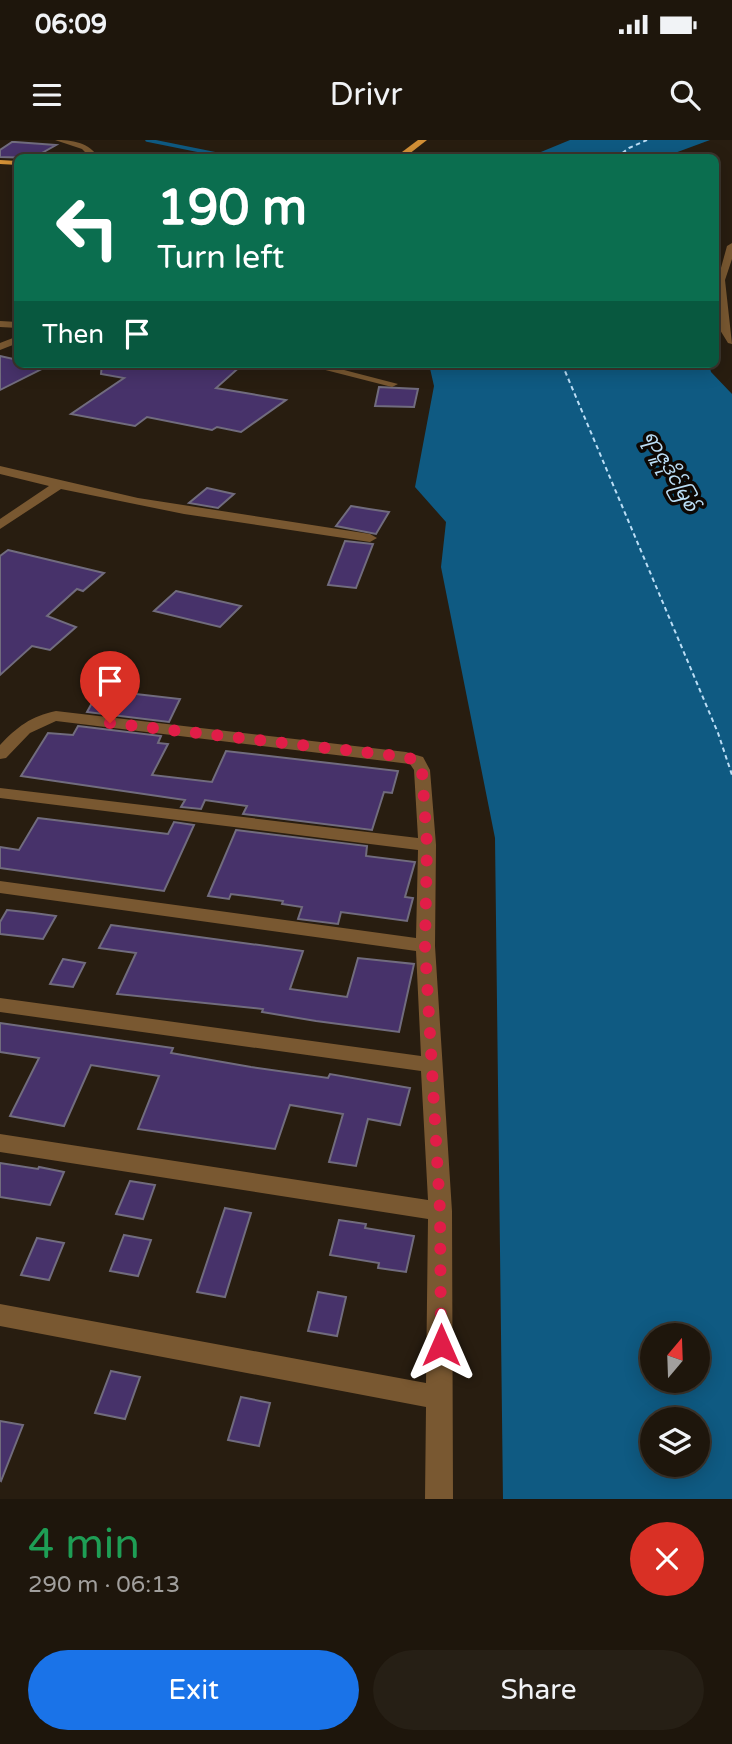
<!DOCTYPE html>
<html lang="en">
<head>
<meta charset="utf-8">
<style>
	:root { --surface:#1e160c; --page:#261f15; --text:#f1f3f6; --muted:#a19f9d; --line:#3c352d; --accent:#1a73e8 }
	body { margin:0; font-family:"Varela Round","Noto Sans Myanmar",sans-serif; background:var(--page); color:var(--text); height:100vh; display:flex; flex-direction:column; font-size:26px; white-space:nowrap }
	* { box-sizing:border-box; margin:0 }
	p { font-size:23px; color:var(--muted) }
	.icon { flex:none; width:38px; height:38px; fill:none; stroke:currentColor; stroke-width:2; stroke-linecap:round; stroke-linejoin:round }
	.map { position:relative; height:1359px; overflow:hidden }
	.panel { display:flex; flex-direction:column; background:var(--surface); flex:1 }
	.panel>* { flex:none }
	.top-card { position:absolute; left:14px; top:14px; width:705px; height:214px; border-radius:10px; box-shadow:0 4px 18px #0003,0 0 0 2px var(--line); background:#0b6e4f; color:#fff; overflow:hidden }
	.needle { width:46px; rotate:19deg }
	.tools { position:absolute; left:640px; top:1183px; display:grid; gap:14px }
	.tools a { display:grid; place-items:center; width:70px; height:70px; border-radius:50%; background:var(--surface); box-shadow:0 4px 18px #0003,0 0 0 2px var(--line); font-size:35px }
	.pin { position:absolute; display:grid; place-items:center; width:60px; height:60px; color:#fff; margin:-72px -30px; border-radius:50% 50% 50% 0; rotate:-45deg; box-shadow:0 0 7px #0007 }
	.pin .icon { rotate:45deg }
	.me { position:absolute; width:77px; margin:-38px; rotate:0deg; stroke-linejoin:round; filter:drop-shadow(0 0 5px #0008) }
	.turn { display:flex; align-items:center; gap:24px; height:147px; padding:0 28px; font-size:32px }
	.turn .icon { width:91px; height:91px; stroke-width:2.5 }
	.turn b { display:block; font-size:49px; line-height:60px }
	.then { display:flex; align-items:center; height:66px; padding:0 28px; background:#0003; gap:14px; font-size:26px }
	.round { display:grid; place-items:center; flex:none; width:74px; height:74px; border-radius:37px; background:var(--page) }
	.head { display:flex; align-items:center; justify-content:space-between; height:119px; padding:0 28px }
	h1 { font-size:42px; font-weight:600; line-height:52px; color:#1e9e55 }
	.cta { display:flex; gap:14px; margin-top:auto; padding:14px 28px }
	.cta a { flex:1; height:80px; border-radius:42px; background:var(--accent); color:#fff; font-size:28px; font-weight:600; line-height:80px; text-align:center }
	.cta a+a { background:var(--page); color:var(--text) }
	.status { display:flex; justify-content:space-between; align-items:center; height:49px; padding:0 35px; background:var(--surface); direction:ltr }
	.status svg { height:19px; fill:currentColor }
	header { display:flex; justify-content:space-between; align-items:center; height:91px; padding:0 28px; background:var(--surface); font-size:32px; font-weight:600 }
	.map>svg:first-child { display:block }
	.water { fill:#0f5a82; fill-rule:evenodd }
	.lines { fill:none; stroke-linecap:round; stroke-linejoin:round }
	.stream { stroke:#0f5a82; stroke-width:3.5 }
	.ferry { stroke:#bbdef6; stroke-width:2; stroke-dasharray:4.5 3.5; stroke-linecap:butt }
	.building { fill:#47326a; stroke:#716c7e; stroke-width:2 }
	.minor { fill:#795831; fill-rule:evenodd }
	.major { fill:#d39036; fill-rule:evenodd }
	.route { stroke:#e11d48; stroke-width:12; stroke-dasharray:0 21.6 }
	.labels { text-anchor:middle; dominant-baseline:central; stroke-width:7; stroke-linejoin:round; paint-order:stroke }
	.far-water-label { font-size:19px; font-style:italic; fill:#bbdef6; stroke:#0d0804 }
</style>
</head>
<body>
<div class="status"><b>06:09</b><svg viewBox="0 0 49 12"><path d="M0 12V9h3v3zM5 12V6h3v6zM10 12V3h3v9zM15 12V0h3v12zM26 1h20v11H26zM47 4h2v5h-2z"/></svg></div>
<header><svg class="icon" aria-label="menu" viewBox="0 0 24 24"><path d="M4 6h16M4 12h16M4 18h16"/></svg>Drivr<svg class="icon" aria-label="search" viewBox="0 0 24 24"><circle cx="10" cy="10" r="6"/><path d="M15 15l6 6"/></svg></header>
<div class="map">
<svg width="732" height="1359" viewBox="0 0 732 1359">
	<rect width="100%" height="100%" fill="#281d10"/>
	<g class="water">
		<path d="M 570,0 L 710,0 L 664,17 L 536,17 L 536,14 Z"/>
		<path d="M 429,224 L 709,224 L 711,232 L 732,254 L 732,1359 L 503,1359 L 495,698 L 441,427 L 446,382 L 415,347 L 434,246 ZM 653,1195 L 698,1195 L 698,1241 L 653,1241 ZM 653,1279 L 698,1279 L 698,1325 L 653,1325 Z"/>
	</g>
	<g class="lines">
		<path class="stream" d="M 147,0 L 236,18"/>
		<g class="ferry">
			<path d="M 616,18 L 629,8 L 647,0"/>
			<path d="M 562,224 L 718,593 L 732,635"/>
		</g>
	</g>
	<g class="building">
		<path d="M 12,2 L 15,2 L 56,5 L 33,18 L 0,17 L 0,10 Z"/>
		<path d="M 0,216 L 18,220 L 18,224 L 46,227 L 0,250 Z"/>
		<path d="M 102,224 L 243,224 L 216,248 L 286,260 L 241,292 L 217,287 L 212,290 L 147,277 L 135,286 L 71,274 L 124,238 L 101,234 Z"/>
		<path d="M 379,247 L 418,249 L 414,267 L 375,266 Z"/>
		<path d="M 207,348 L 234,354 L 218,368 L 189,363 Z"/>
		<path d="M 351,366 L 369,369 L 389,372 L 376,394 L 336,386 Z"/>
		<path d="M 345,401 L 373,404 L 356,448 L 328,445 Z"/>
		<path d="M 8,410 L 104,433 L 83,451 L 77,449 L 47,476 L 76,487 L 50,510 L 32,506 L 0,535 L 0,416 Z"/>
		<path d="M 176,451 L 241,466 L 220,487 L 154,471 Z"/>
		<path d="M 98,552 L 127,553 L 180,559 L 169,582 L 87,572 Z"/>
		<path d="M 78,586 L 161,596 L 158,603 L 168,604 L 152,635 L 212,642 L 226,611 L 398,631 L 392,653 L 384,652 L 372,690 L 243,674 L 247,666 L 205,660 L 201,669 L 181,667 L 185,660 L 21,636 L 48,593 L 73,595 Z"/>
		<path d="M 38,678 L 168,694 L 174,682 L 194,685 L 164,751 L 0,728 L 0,707 L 19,710 Z"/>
		<path d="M 236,690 L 367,706 L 366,716 L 415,722 L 405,757 L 413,758 L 407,781 L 341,772 L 338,784 L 298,779 L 302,767 L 282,764 L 283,761 L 231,754 L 229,759 L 208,756 Z"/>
		<path d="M 7,770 L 34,773 L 56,776 L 43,799 L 0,794 L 0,782 Z"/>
		<path d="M 111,785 L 303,811 L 290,849 L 347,857 L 358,818 L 414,824 L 399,892 L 316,881 L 262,872 L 263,869 L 117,854 L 136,813 L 99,808 Z"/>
		<path d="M 63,819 L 85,823 L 73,847 L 50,844 Z"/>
		<path d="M 0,883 L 173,908 L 171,913 L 251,927 L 328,938 L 330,934 L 410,948 L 400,985 L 368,979 L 356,1026 L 329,1022 L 343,974 L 290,965 L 275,1009 L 138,989 L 159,936 L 91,925 L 64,986 L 10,976 L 39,918 L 0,912 Z"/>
		<path d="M 0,1023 L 38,1029 L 39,1027 L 64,1032 L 50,1065 L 0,1057 Z"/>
		<path d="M 130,1041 L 155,1045 L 143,1079 L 116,1074 Z"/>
		<path d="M 225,1068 L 251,1073 L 225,1157 L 197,1152 Z"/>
		<path d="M 339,1080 L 366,1084 L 365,1088 L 414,1096 L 406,1132 L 378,1128 L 379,1123 L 330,1115 Z"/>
		<path d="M 124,1095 L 151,1100 L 138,1136 L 110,1131 Z"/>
		<path d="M 37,1098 L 64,1103 L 49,1140 L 21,1135 Z"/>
		<path d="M 318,1152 L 346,1157 L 337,1196 L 308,1191 Z"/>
		<path d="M 111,1231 L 140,1237 L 125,1279 L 95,1273 Z"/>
		<path d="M 241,1257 L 270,1263 L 259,1306 L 228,1300 Z"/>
		<path d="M 0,1281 L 23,1285 L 1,1341 L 0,1340 Z"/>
	</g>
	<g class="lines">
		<g class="minor">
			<path d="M 55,0 C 72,0 89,2 99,18 L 91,18 L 82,9 Z"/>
			<path d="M 732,103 L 732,119 L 725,140 L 732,204 L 728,203 L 720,190 L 716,146 L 727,106 Z"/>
			<path d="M 0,181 L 18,182 L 18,188 L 0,187 Z"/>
			<path d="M 18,196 L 18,203 L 0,210 L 0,203 Z"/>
			<path d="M 302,224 L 321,224 L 398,244 L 392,247 Z"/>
			<path d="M 0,326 L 138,358 L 370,394 L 377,398 L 370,402 L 184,374 L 61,349 L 0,389 L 0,379 L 49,346 L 0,334 Z"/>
			<path d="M 56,571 L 406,612 L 423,617 L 430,630 L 436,705 L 435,806 L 452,1071 L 453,1359 L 425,1359 L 426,1267 L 0,1186 L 0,1164 L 426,1243 L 428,1079 L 0,1012 L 0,994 L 428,1060 L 421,931 L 0,872 L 0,858 L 421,916 L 416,811 L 0,753 L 0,741 L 416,798 L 418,710 L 0,658 L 0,648 L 418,698 L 414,630 L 410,624 L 56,581 L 30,593 L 6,618 L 0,619 L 0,605 C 17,587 31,576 56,571 Z"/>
		</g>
		<g class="major">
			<path d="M 418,0 L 427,0 L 404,18 L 394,18 Z"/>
			<path d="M 0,20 L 18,21 L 18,25 L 0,24 Z"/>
		</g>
	</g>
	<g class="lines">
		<path class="route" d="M 110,583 L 406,617 L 417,621 L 422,631 L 427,705 L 425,806 L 440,1071 L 441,1205"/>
	</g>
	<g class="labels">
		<g class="far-water-label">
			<text transform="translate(671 331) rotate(61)">ရာဇူဒိုင်မြစ်</text>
		</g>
	</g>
</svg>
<div class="tools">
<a><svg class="needle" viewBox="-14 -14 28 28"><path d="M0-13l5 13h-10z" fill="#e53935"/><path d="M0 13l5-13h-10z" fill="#a19f9d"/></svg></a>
<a><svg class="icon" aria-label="layers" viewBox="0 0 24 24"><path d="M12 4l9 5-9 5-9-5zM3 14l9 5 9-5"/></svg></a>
</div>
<div class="pin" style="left:110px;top:583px;background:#d93025"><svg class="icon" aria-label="arrive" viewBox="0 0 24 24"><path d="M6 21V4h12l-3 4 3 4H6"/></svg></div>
<svg class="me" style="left:441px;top:1205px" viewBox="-20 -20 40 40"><path d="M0-17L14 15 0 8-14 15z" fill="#e11d48" stroke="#fff" stroke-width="4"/></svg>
<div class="top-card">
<div class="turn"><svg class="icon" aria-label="left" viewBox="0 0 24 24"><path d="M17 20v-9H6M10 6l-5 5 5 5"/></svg><div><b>190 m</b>Turn left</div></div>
<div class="then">Then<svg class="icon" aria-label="arrive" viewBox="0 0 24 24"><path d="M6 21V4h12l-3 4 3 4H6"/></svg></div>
</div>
</div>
<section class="panel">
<div class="head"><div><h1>4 min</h1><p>290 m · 06:13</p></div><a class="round" style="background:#d93025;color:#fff"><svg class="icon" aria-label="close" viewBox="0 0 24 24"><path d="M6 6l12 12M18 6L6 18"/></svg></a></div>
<div class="cta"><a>Exit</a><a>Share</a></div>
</section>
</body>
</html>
